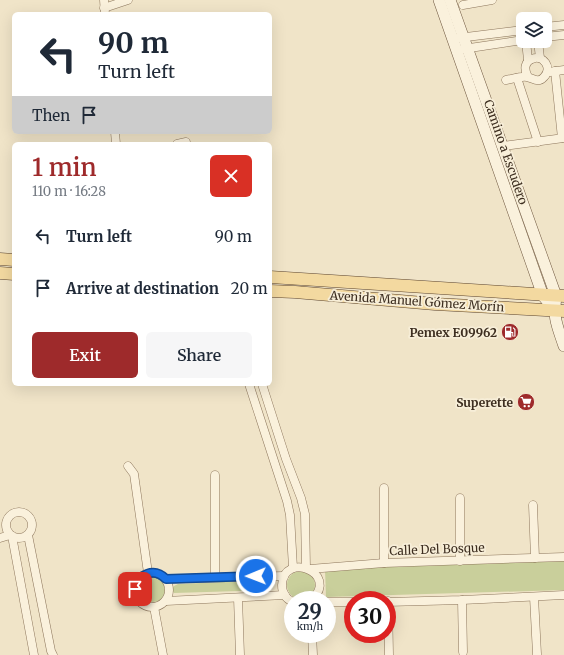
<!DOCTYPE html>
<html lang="en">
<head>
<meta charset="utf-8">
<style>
	:root { --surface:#fff; --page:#f6f6f7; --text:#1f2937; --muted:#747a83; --accent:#9e2a2b }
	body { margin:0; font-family:Merriweather,serif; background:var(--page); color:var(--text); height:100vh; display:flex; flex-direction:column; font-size:15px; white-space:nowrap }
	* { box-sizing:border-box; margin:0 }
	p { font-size:13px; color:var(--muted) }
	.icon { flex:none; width:22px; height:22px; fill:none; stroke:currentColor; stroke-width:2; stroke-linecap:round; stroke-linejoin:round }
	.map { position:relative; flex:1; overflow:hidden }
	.sheet { position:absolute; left:12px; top:142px; width:260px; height:244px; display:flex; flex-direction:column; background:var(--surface); border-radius:6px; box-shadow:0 4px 16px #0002 }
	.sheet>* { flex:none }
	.top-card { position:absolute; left:12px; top:12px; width:260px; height:122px; border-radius:6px; box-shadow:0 4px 16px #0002; background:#fff; color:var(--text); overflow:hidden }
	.tools { position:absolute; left:516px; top:12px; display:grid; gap:8px }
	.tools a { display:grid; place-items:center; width:36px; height:36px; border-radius:6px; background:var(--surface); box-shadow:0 4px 16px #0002; font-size:20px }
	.speed { position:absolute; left:284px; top:591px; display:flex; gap:8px; font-size:20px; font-weight:700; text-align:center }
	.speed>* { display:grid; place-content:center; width:52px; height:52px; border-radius:50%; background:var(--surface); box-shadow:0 4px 16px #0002; line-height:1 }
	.speed small { font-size:10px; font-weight:400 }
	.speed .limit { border:6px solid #d22; background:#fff; color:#111 }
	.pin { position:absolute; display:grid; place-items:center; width:34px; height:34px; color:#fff; margin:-17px; border-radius:8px; box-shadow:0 2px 6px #0006 }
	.me { position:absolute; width:44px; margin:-22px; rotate:269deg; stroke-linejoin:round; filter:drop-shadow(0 0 3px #0008) }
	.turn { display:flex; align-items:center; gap:14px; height:84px; padding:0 20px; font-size:18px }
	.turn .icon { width:52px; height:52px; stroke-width:2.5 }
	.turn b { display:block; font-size:28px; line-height:34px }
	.then { display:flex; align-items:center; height:38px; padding:0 20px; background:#0003; gap:8px; font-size:15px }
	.round { display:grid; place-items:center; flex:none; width:42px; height:42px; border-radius:6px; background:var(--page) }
	.summary { display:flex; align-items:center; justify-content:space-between; height:68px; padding:0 20px }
	h1 { font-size:24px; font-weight:600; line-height:30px; color:var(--accent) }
	.button { display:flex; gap:8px; margin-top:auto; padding:8px 20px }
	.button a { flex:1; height:46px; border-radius:6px; background:var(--accent); color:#fff; font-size:16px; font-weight:600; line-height:46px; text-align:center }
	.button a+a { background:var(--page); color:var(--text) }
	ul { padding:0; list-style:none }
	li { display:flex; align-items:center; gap:12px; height:52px; padding:0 20px }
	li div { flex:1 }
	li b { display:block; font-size:15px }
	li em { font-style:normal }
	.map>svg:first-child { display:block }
	.green { fill:#c9cf9b }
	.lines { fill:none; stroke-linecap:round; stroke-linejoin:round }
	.street-casing { stroke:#8d765c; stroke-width:9 }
	.secondary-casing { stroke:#6f573f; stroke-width:12 }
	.primary-casing { stroke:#5b4430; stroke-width:13 }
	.street { stroke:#faf1dc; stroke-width:8 }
	.secondary { stroke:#faf1dc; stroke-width:11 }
	.primary { stroke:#f3d9a0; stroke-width:12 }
	.route-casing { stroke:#114b97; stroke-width:10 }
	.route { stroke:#1a73e8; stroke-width:7 }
	.labels { text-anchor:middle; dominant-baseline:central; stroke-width:3.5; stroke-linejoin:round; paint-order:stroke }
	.street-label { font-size:12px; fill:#3d2e20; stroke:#f7eed8 }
	.poi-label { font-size:12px; font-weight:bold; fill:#3d2e20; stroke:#f7eed8; text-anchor:end }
</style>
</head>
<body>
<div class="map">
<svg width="564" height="655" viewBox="0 0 564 655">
	<rect width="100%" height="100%" fill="#f0e4c8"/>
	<g class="green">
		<path d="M 564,561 L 564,590 L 326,597 L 325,569 Z"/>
		<circle cx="301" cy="585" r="14"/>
		<circle cx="153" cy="589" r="13"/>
		<path d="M 269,580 L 273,582 L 274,585 L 273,588 L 269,590 L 174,593 L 172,590 L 174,586 L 178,584 Z"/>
	</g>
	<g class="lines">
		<defs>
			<g id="street">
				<path d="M 104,0 L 105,14"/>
				<path d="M 463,5 L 492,0"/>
				<path d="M 104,8 L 128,0"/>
				<path d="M 545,27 L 564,25"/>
				<path d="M 545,37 L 564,35"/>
				<path d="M 458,38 L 523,30"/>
				<path d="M 526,41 L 528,60"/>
				<path d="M 538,41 L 540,58"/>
				<path d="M 463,49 L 523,40"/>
				<path d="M 555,71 L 562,138"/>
				<path d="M 550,72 L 564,70"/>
				<path d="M 517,78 L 538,142"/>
				<path d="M 506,80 C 512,79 521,76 527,77 C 533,78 538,84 544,77 C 553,68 543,54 532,59 C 524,62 524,70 528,77"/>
				<path d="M 115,132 L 116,144"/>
				<path d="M 177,144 L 186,142"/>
				<path d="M 503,146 L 564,138"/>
				<path d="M 249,384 L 287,501 L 290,515 L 293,568"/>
				<path d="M 262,384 L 286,459 L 301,498 L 305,514 L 306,568"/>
				<path d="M 128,466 L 134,474 L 148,573"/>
				<path d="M 215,475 L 215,577"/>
				<path d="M 460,498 L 460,561"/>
				<path d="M 533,505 L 535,558"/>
				<circle cx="19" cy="525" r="13"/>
				<path d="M 28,535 L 51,651 L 53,655"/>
				<path d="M 12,536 L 34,655"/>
				<path d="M 0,538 L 10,535"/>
				<path d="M 384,563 L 384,488"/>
				<path d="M 310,569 L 384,563 L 564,557"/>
				<circle cx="152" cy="590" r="17"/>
				<path d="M 166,579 L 284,576"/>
				<path d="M 534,597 L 537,654"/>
				<path d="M 238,598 L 240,655"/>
				<path d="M 462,600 L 463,652"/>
				<path d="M 166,601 L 285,595"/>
				<path d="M 388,601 L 389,655"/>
				<path d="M 293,602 C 286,599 282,593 282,585 C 283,551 340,572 312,600"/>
				<path d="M 327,602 L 353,602"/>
				<path d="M 387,602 L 462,600 L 564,595"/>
				<path d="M 154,607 L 163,655"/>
				<path d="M 312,634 L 313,655"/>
			</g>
			<g id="secondary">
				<path d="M 439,0 L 543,296 L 548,302"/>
				<path d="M 450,0 L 556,296 C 553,319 557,325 564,346"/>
			</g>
			<g id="primary">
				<path d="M 0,259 L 14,260"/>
				<path d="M 0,273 L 14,274"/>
				<path d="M 270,277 L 564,296"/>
				<path d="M 270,291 L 295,292 L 435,304 L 564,311"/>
			</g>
		</defs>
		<use href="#street" class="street-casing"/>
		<use href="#secondary" class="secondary-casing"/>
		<use href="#primary" class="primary-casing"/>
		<use href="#street" class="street"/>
		<use href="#secondary" class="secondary"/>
		<use href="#primary" class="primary"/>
	</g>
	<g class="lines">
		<defs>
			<path id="route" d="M 135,589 C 138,574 154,567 166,579 L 256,576"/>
		</defs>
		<use href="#route" class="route-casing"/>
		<use href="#route" class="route"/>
	</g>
	<defs>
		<symbol id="fuel-disc" viewBox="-11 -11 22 22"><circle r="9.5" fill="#9e2a2b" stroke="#f7eed8"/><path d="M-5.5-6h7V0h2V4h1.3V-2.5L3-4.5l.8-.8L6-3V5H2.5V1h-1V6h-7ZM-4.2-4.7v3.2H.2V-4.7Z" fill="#fff"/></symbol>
		<symbol id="supermarket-disc" viewBox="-11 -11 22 22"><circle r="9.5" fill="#9e2a2b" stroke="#f7eed8"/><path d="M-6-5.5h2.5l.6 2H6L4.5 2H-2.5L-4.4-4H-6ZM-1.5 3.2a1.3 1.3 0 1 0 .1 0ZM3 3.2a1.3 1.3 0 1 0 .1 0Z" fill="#fff"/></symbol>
	</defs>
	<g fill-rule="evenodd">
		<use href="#fuel-disc" x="500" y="322" width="20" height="20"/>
		<use href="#supermarket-disc" x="516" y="392" width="20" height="20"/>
	</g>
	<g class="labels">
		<g class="street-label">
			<text transform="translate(506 152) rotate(71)">Camino a Escudero</text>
			<text transform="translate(417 301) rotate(4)">Avenida Manuel Gómez Morín</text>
			<text transform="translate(437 549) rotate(-2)">Calle Del Bosque</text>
		</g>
		<g class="poi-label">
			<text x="497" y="332">Pemex E09962</text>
			<text x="513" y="402">Superette</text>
		</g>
	</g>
</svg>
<div class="tools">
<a><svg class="icon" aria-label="layers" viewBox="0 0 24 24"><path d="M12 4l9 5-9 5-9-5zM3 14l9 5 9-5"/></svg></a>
</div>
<div class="speed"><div>29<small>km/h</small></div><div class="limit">30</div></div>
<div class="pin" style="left:135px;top:589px;background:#d93025"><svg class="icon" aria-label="arrive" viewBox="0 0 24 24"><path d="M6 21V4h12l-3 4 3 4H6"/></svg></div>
<svg class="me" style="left:256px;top:576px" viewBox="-20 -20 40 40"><circle r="17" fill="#1a73e8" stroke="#fff" stroke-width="3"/><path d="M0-11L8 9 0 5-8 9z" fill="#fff"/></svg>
<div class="top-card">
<div class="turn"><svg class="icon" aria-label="left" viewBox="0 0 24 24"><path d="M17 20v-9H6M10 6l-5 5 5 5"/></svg><div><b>90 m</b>Turn left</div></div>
<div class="then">Then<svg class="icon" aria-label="arrive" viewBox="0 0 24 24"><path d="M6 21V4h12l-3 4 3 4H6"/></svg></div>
</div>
<section class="sheet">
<div class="summary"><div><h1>1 min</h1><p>110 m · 16:28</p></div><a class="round" style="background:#d93025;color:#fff"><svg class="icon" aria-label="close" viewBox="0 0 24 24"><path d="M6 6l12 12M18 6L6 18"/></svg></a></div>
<ul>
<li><svg class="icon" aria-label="left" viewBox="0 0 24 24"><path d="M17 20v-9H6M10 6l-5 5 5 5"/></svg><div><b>Turn left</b></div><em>90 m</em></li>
<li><svg class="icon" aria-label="arrive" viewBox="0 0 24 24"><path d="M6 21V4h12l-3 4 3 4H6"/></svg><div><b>Arrive at destination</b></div><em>20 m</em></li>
</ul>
<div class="button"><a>Exit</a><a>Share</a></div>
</section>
</div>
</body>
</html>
